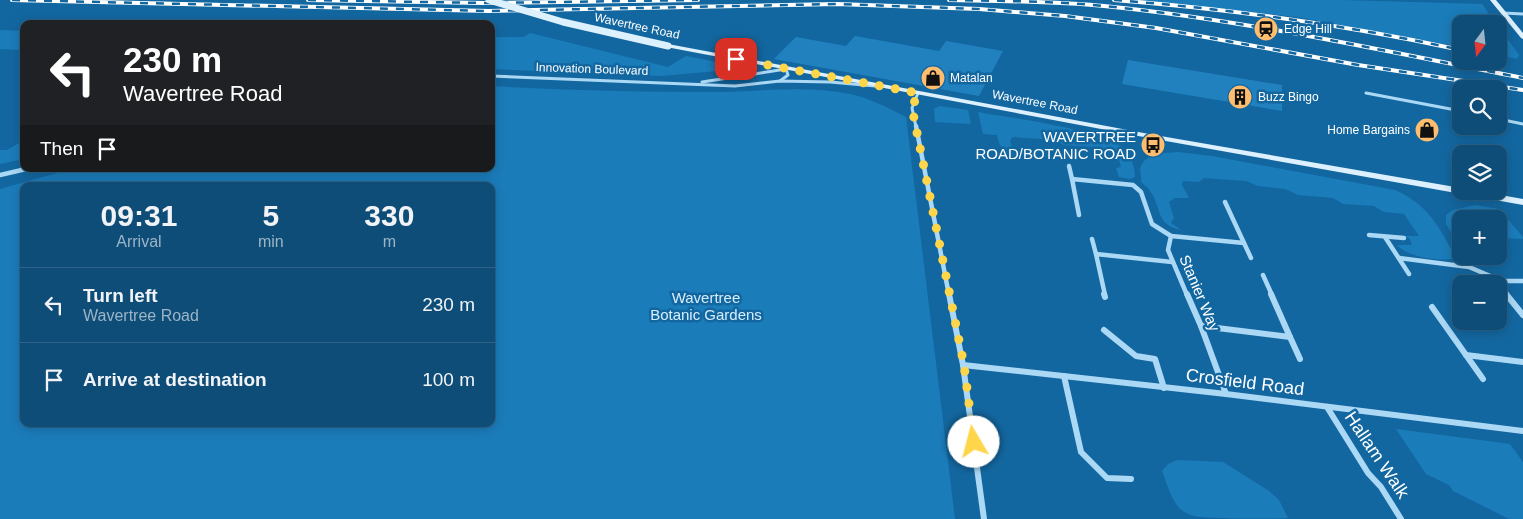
<!DOCTYPE html>
<html lang="en">
<head>
<meta charset="utf-8">
<style>
	:root { --surface:#0e4d78; --page:#1c5780; --text:#f1f3f6; --muted:#9bb4c6; --line:#2e648a }
	body { margin:0; font-family:Helvetica,sans-serif; background:var(--page); color:var(--text); height:100vh; display:flex; flex-direction:column; font-size:19px; white-space:nowrap }
	* { box-sizing:border-box; margin:0 }
	p { font-size:16px; color:var(--muted) }
	.icon { flex:none; width:28px; height:28px; fill:none; stroke:currentColor; stroke-width:2; stroke-linecap:round; stroke-linejoin:round }
	.map { position:relative; flex:1; overflow:hidden }
	.details { position:absolute; left:20px; top:182px; width:475px; height:245px; display:flex; flex-direction:column; background:var(--surface); border-radius:10px; box-shadow:0 2px 12px #0003,0 0 0 1px var(--line) }
	.details>* { flex:none }
	.banner { position:absolute; left:20px; top:20px; width:475px; height:152px; border-radius:10px; box-shadow:0 2px 12px #0003,0 0 0 1px var(--line); background:#202124; color:#fff; overflow:hidden }
	.needle { width:32px; rotate:195deg }
	.buttons { position:absolute; left:1452px; top:15px; display:grid; gap:10px }
	.buttons a { display:grid; place-items:center; width:55px; height:55px; border-radius:10px; background:var(--surface); box-shadow:0 2px 12px #0003,0 0 0 1px var(--line); font-size:25px }
	.pin { position:absolute; display:grid; place-items:center; width:42px; height:42px; color:#fff; margin:-21px; border-radius:10px; box-shadow:0 2px 8px #0006 }
	.me { position:absolute; width:55px; margin:-28px; rotate:352deg; stroke-linejoin:round; filter:drop-shadow(0 0 4px #0008) }
	.turn { display:flex; align-items:center; gap:18px; height:105px; padding:0 20px; font-size:22px }
	.turn .icon { width:65px; height:65px; stroke-width:2.5 }
	.turn b { display:block; font-size:35px; line-height:42px }
	.then { display:flex; align-items:center; height:48px; padding:0 20px; background:#0003; gap:10px; font-size:19px }
	.eta { display:flex; justify-content:space-evenly; align-items:center; height:85px; text-align:center }
	.eta b { font-size:30px; font-weight:800; line-height:35px }
	ul { padding:0; list-style:none }
	li { display:flex; align-items:center; gap:15px; height:75px; padding:0 20px; border-top:1px solid var(--line) }
	li div { flex:1 }
	li b { display:block; font-size:19px }
	li em { font-style:normal }
	.map>svg:first-child { display:block }
	.green { fill:#1b7cba; fill-rule:evenodd }
	.building { fill:#2181bf }
	.lines { fill:none; stroke-linecap:round; stroke-linejoin:round }
	.minor-far2 { stroke:#abd8f5; stroke-width:3 }
	.minor-far1 { stroke:#abd8f5; stroke-width:4.5 }
	.minor { stroke:#abd8f5; stroke-width:6 }
	.secondary { fill:#dcf0fd; fill-rule:evenodd }
	.rail-casing { stroke:#fff; stroke-width:4 }
	.rail { stroke:#1367a0; stroke-width:2.5; stroke-dasharray:8; stroke-linecap:butt }
	.secondary-bridge { stroke:#dcf0fd; stroke-width:7 }
	.route { stroke:#ffd54a; stroke-width:9; stroke-dasharray:0 16.2 }
	.labels { text-anchor:middle; dominant-baseline:central; stroke-width:5; stroke-linejoin:round; paint-order:stroke }
	.far-street-label { font-size:12px; fill:#fff; stroke:#1367a0 }
	.far-poi-label { font-size:12px; fill:#fff; stroke:#1367a0; text-anchor:start }
	.poi-label { font-size:15px; fill:#fff; stroke:#1367a0; text-anchor:end }
	.street-label { font-size:15px; fill:#fff; stroke:#1367a0 }
	.park-label { font-size:15px; fill:#d4eefe; stroke:#1367a0 }
	.near-street-label { font-size:18px; fill:#fff; stroke:#1367a0 }
</style>
</head>
<body>
<div class="map">
<svg width="1523" height="519" viewBox="0 0 1523 519">
	<rect width="100%" height="100%" fill="#1367a0"/>
	<g class="green">
		<path d="M 1137,0 L 1342,0 L 1482,4 L 1496,24 L 1461,24 L 1461,47 L 1297,17 Z"/>
		<path d="M 1499,27 L 1519,55 L 1517,59 L 1499,55 Z"/>
		<path d="M 0,30 L 24,31 L 24,50 L 0,49 Z"/>
		<path d="M 530,33 L 668,67 L 686,56 L 727,64 L 731,67 L 730,70 L 661,76 L 491,69 L 491,37 L 524,37 Z"/>
		<path d="M 491,86 C 562,90 632,92 703,92 C 752,93 801,84 850,94 C 870,98 888,108 906,117 L 955,519 L 0,519 L 0,189 L 71,169 L 491,169 ZM 24,186 L 491,186 L 491,424 L 24,424 Z"/>
		<path d="M 939,106 L 968,110 L 971,124 L 935,122 L 934,109 Z"/>
		<path d="M 978,112 C 1010,118 1102,129 1124,149 C 1131,155 1135,168 1135,177 L 1130,179 L 1119,177 L 1116,168 L 1121,167 L 1118,156 L 1113,153 L 1101,151 L 1095,147 L 1063,145 L 1057,140 L 1013,137 L 1010,140 L 1014,154 C 1002,151 999,146 997,135 L 983,134 Z"/>
		<path d="M 24,140 L 24,159 L 0,164 L 0,150 L 7,150 Z"/>
		<path d="M 1178,152 L 1212,156 L 1395,190 C 1428,205 1438,225 1455,256 L 1453,259 C 1438,261 1407,257 1397,245 L 1412,245 L 1410,239 L 1405,236 L 1419,236 L 1404,214 L 1384,212 L 1374,206 L 1343,204 L 1333,198 L 1298,195 L 1285,189 L 1258,186 L 1246,181 L 1204,178 L 1199,182 L 1183,181 L 1182,185 L 1189,198 L 1175,198 L 1169,202 L 1174,218 L 1171,223 L 1181,230 C 1155,225 1162,207 1150,191 C 1148,187 1144,185 1141,182 C 1142,177 1139,171 1141,166 C 1146,153 1166,153 1178,152 Z"/>
		<path d="M 1475,205 L 1499,209 L 1523,237 L 1523,239 L 1499,238 L 1499,219 L 1461,219 L 1461,248 L 1446,224 L 1446,215 L 1453,210 Z"/>
		<path d="M 1396,429 L 1510,444 L 1523,462 L 1523,519 L 1509,519 L 1453,491 L 1449,485 L 1426,474 Z"/>
		<path d="M 1177,460 L 1223,462 L 1269,491 L 1279,500 L 1288,518 C 1277,519 1207,519 1194,516 C 1190,515 1184,512 1180,509 C 1171,499 1167,484 1162,471 L 1168,464 Z"/>
	</g>
	<g class="building">
		<path d="M 855,36 L 939,51 L 946,41 L 1003,51 L 979,96 L 774,59 L 796,37 L 846,46 Z"/>
		<path d="M 1128,60 L 1282,85 L 1282,111 L 1122,84 Z"/>
	</g>
	<g class="lines">
		<g class="minor-far2">
			<path d="M 1503,13 L 1523,14"/>
			<path d="M 491,76 L 735,86 L 780,81 L 830,82 L 875,86"/>
			<path d="M 740,77 L 751,69 L 753,63"/>
			<path d="M 702,82 L 786,69 L 788,75 L 780,81"/>
			<path d="M 1366,93 L 1461,111"/>
			<path d="M 1499,119 L 1523,124"/>
			<path d="M 916,127 L 912,108 L 918,93"/>
		</g>
		<g class="minor-far1">
			<path d="M 916,126 L 949,295"/>
			<path d="M 1069,166 L 1072,179"/>
			<path d="M 0,175 L 26,169"/>
			<path d="M 1225,202 L 1251,258"/>
			<path d="M 1079,215 L 1072,179 L 1133,185 L 1141,192 L 1152,224 L 1171,236 L 1168,250 L 1187,295"/>
			<path d="M 1369,235 L 1404,238"/>
			<path d="M 1171,236 L 1244,243"/>
			<path d="M 1385,237 L 1409,274"/>
			<path d="M 1092,239 L 1096,254"/>
			<path d="M 1399,258 L 1469,267 L 1502,281 L 1507,295"/>
			<path d="M 1263,275 L 1272,295"/>
			<path d="M 1502,281 L 1523,281"/>
			<path d="M 1105,295 L 1096,254 L 1172,262"/>
		</g>
		<g class="minor">
			<path d="M 949,294 L 963,365 L 984,519"/>
			<path d="M 1104,294 L 1105,297"/>
			<path d="M 1187,294 L 1201,326 L 1226,394"/>
			<path d="M 1506,294 L 1523,315"/>
			<path d="M 1432,307 L 1483,379"/>
			<path d="M 1201,326 L 1290,337 L 1271,294"/>
			<path d="M 1104,330 L 1136,356 L 1155,359 L 1164,388"/>
			<path d="M 1290,337 L 1300,359"/>
			<path d="M 1466,355 L 1523,362"/>
			<path d="M 963,365 L 1226,394 L 1523,431"/>
			<path d="M 1064,376 L 1081,452 L 1107,478 L 1131,479"/>
			<path d="M 1327,407 L 1368,473 L 1381,487 L 1401,519"/>
		</g>
		<g class="secondary">
			<path d="M 1490,0 L 1496,0 L 1523,33 L 1523,39 L 1521,38 Z"/>
			<path d="M 668,44 L 1149,134 L 1461,188 L 1461,191 L 1478,191 L 1523,199 L 1523,205 L 1149,138 L 666,47 L 665,46 Z"/>
		</g>
		<defs>
			<g id="rail">
				<path d="M 12,0 L 489,11 L 837,4 L 979,9 L 1065,16 L 1156,28 L 1358,65 L 1523,90"/>
				<path d="M 308,0 L 484,3 L 698,0"/>
				<path d="M 949,0 C 1001,1 1053,1 1104,6 C 1245,20 1384,51 1523,78"/>
				<path d="M 1114,0 C 1231,9 1346,25 1461,50"/>
				<path d="M 1499,58 L 1503,59"/>
			</g>
		</defs>
		<use href="#rail" class="rail-casing"/>
		<use href="#rail" class="rail"/>
		<path class="secondary-bridge" d="M 489,0 L 563,22 L 668,46"/>
	</g>
	<g class="lines">
		<path class="route" d="M 736,59 L 918,93 L 912,108 L 964,365 L 974,442"/>
	</g>
	<defs>
		<symbol id="station-disc" viewBox="-11 -11 22 22"><circle r="9.5" fill="#ffbe6f" stroke="#1367a0"/><path d="M-3-6H3Q5-6 5-4V2Q5 4 3 4L4.5 6H3L1.5 4h-3L-3 6H-4.5L-3 4Q-5 4-5 2V-4Q-5-6-3-6ZM-3.5-4v3h7v-3ZM-3.5 1v1.5H-2V1ZM2 1v1.5H3.5V1Z" fill="#111"/></symbol>
		<symbol id="shop-disc" viewBox="-11 -11 22 22"><circle r="9.5" fill="#ffbe6f" stroke="#1367a0"/><path d="M-5-2.5h2.3a2.7 3.5 0 0 1 5.4 0H5L5.5 6h-11ZM-1.5-2.5h3a1.5 2.3 0 0 0-3 0Z" fill="#111"/></symbol>
		<symbol id="building-disc" viewBox="-11 -11 22 22"><circle r="9.5" fill="#ffbe6f" stroke="#1367a0"/><path d="M-4-6H4V6H1V3H-1V6H-4ZM-2.5-4.3h1.7v1.8h-1.7ZM.8-4.3h1.7v1.8H.8ZM-2.5-1h1.7V.8h-1.7ZM.8-1h1.7V.8H.8Z" fill="#111"/></symbol>
		<symbol id="bus-disc" viewBox="-11 -11 22 22"><circle r="9.5" fill="#ffbe6f" stroke="#1367a0"/><path d="M-5-6H5V4H4V6H2V4H-2V6H-4V4H-5ZM-3.5-4V0h7V-4ZM-3.5 1.2v1.5H-2V1.2ZM2 1.2v1.5H3.5V1.2Z" fill="#111"/></symbol>
	</defs>
	<g fill-rule="evenodd">
		<use href="#station-disc" x="1252" y="15" width="28" height="28"/>
		<use href="#shop-disc" x="919" y="64" width="28" height="28"/>
		<use href="#building-disc" x="1226" y="83" width="28" height="28"/>
		<use href="#shop-disc" x="1413" y="116" width="28" height="28"/>
		<use href="#bus-disc" x="1139" y="131" width="28" height="28"/>
	</g>
	<g class="labels">
		<g class="far-street-label">
			<text transform="translate(637 26) rotate(12)">Wavertree Road</text>
			<text transform="translate(592 69) rotate(2)">Innovation Boulevard</text>
			<text transform="translate(1035 102) rotate(11)">Wavertree Road</text>
		</g>
		<g class="far-poi-label">
			<text x="1284" y="29">Edge Hill</text>
			<text x="950" y="78">Matalan</text>
			<text x="1258" y="97">Buzz Bingo</text>
			<text x="1410" y="130" text-anchor="end">Home Bargains</text>
		</g>
		<g class="poi-label">
			<text x="1136" y="136">WAVERTREE<tspan x="1136" dy="17">ROAD/BOTANIC ROAD</tspan></text>
		</g>
		<g class="street-label">
			<text transform="translate(1200 293) rotate(67)">Stanier Way</text>
		</g>
		<g class="park-label">
			<text x="706" y="297">Wavertree<tspan x="706" dy="17">Botanic Gardens</tspan></text>
		</g>
		<g class="near-street-label">
			<text transform="translate(1245 382) rotate(7)">Crosfield Road</text>
			<text transform="translate(1377 455) rotate(56)">Hallam Walk</text>
		</g>
	</g>
</svg>
<div class="buttons">
<a><svg class="needle" viewBox="-14 -14 28 28"><path d="M0-13l5 13h-10z" fill="#e53935"/><path d="M0 13l5-13h-10z" fill="#9bb4c6"/></svg></a>
<a><svg class="icon" aria-label="search" viewBox="0 0 24 24"><circle cx="10" cy="10" r="6"/><path d="M15 15l6 6"/></svg></a>
<a><svg class="icon" aria-label="layers" viewBox="0 0 24 24"><path d="M12 4l9 5-9 5-9-5zM3 14l9 5 9-5"/></svg></a>
<a>+</a>
<a>−</a>
</div>
<div class="pin" style="left:736px;top:59px;background:#d93025"><svg class="icon" aria-label="arrive" viewBox="0 0 24 24"><path d="M6 21V4h12l-3 4 3 4H6"/></svg></div>
<svg class="me" style="left:974px;top:442px" viewBox="-20 -20 40 40"><circle r="19" fill="#fff"/><path d="M0-13L10 11 0 6-10 11z" fill="#ffd54a"/></svg>
<div class="banner">
<div class="turn"><svg class="icon" aria-label="left" viewBox="0 0 24 24"><path d="M17 20v-9H6M10 6l-5 5 5 5"/></svg><div><b>230 m</b>Wavertree Road</div></div>
<div class="then">Then<svg class="icon" aria-label="arrive" viewBox="0 0 24 24"><path d="M6 21V4h12l-3 4 3 4H6"/></svg></div>
</div>
<section class="details">
<div class="eta">
<div><b>09:31</b><p>Arrival</p></div>
<div><b>5</b><p>min</p></div>
<div><b>330</b><p>m</p></div>
</div>
<ul>
<li><svg class="icon" aria-label="left" viewBox="0 0 24 24"><path d="M17 20v-9H6M10 6l-5 5 5 5"/></svg><div><b>Turn left</b><p>Wavertree Road</p></div><em>230 m</em></li>
<li><svg class="icon" aria-label="arrive" viewBox="0 0 24 24"><path d="M6 21V4h12l-3 4 3 4H6"/></svg><div><b>Arrive at destination</b></div><em>100 m</em></li>
</ul>
</section>
</div>
</body>
</html>
